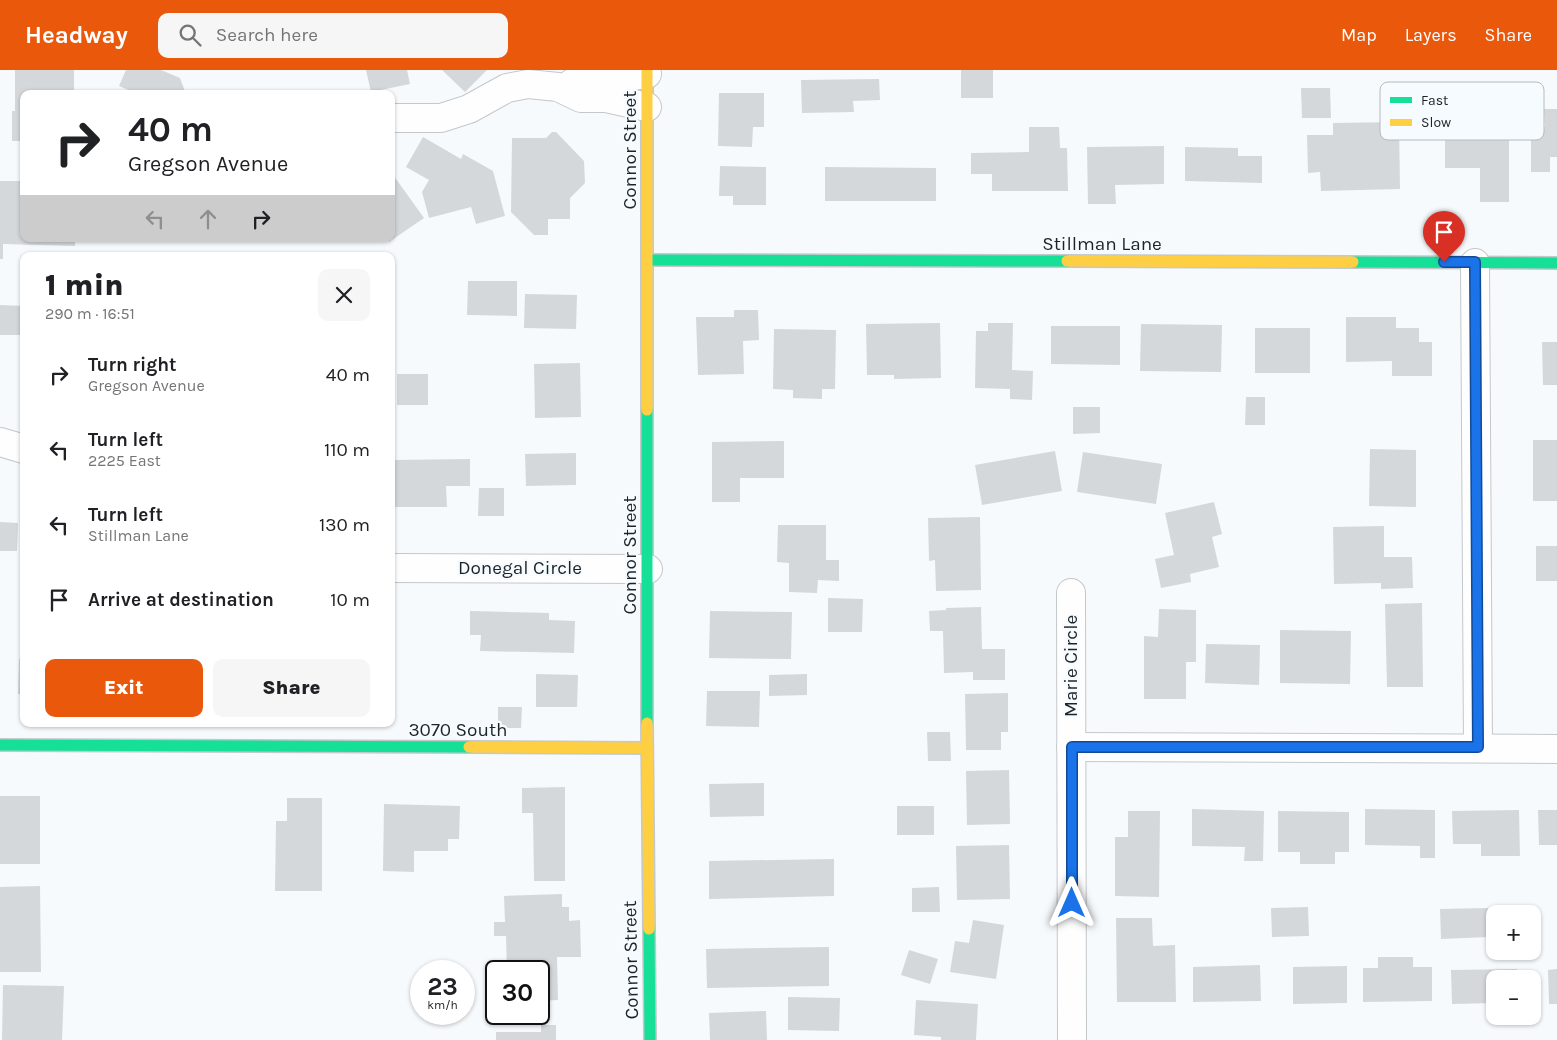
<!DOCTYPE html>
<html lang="en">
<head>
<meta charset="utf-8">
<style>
	:root { --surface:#fff; --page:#f6f6f6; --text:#202124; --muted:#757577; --accent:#ea580c }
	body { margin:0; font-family:Karla,sans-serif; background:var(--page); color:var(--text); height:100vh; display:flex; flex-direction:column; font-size:19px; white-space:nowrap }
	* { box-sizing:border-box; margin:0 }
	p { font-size:16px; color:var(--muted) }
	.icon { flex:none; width:28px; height:28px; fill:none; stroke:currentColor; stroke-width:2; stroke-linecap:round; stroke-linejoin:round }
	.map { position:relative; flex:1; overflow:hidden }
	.details { position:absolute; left:20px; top:182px; width:375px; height:475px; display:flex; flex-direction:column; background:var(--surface); border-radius:10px; box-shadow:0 1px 4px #0004 }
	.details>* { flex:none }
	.banner { position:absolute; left:20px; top:20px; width:375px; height:152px; border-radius:10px; box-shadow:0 1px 4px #0004; background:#fff; color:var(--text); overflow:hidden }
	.tools { position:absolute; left:1486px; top:835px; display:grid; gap:10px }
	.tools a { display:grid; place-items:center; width:55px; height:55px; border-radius:10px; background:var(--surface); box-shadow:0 1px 4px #0004; font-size:25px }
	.speed { position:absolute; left:410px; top:890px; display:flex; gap:10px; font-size:25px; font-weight:700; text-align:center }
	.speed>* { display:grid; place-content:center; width:65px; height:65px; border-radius:50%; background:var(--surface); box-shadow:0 1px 4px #0004; line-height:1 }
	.speed small { font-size:12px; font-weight:400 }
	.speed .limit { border:2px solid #111; border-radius:8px; background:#fff; color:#111 }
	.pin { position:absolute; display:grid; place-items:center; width:42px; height:42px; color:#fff; margin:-51px -21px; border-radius:50% 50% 50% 0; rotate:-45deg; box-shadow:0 0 5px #0007 }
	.pin .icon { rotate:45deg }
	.me { position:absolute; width:55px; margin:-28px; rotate:0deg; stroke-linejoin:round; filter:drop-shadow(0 0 4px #0008) }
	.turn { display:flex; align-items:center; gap:18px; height:105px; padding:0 25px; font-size:22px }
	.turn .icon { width:65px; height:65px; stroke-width:2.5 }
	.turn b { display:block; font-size:35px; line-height:42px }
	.lanes { display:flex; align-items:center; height:48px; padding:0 25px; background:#0003; justify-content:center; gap:25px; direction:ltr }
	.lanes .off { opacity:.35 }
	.round { display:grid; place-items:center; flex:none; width:52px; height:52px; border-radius:10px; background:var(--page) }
	.head { display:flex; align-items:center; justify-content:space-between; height:85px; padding:0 25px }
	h1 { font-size:30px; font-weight:800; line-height:38px }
	.button { display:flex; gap:10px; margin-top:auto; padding:10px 25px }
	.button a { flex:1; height:58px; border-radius:10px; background:var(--accent); color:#fff; font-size:20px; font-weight:800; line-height:58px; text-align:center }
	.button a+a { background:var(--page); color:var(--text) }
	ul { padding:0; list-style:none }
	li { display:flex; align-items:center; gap:15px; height:75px; padding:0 25px }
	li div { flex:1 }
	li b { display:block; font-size:19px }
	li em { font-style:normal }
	header { display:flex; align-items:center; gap:30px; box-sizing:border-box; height:70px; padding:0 25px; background:var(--accent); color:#fff }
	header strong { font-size:24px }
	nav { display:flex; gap:28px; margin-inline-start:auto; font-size:18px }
	.search { width:350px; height:45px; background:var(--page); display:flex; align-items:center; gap:12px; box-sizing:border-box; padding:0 18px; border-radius:10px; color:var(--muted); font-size:19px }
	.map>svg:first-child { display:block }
	.building { fill:#d4d8db }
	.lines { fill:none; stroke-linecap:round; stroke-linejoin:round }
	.street-casing { stroke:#c3c8cb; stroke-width:30 }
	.fast-casing { stroke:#c3c8cb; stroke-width:14 }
	.slow-casing { stroke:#c3c8cb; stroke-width:14 }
	.street { stroke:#fefeff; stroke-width:28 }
	.fast { stroke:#16e098; stroke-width:11 }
	.slow { stroke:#ffcf43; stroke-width:11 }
	.route-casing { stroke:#114b97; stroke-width:12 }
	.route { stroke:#1a73e8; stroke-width:9 }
	.labels { text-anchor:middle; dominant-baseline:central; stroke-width:4.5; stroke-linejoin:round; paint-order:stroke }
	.street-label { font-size:19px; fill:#1d2326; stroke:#f5fbff }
	.key { fill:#f5fbff; stroke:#b4babe; stroke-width:1 }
	.key-label { font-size:14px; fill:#1d2326 }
</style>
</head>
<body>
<header>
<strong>Headway</strong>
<div class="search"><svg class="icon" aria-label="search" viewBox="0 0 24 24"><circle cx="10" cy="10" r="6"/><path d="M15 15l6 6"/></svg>Search here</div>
<nav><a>Map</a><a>Layers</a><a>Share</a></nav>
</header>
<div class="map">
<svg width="1557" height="970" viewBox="0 0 1557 970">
	<rect width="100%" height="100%" fill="#f7fafd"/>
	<g class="building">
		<path d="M 15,0 L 74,0 L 74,24 L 24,24 L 24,71 L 12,71 L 12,41 L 15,41 Z"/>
		<path d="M 126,0 L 161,0 L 180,8 L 186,24 L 138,24 L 119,16 Z"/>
		<path d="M 366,0 L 407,0 L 410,14 L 371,22 Z"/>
		<path d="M 442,0 L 487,0 L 465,22 Z"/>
		<rect x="961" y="0" width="32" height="28"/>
		<path d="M 879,9 L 880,30 L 853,31 L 854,42 L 802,43 L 801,10 Z"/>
		<path d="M 1301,18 L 1330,18 L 1331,48 L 1302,48 Z"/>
		<path d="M 719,23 L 764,23 L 764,57 L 753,57 L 752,77 L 718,76 Z"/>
		<path d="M 1445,29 L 1466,29 L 1466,34 L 1509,34 L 1509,132 L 1480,132 L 1480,98 L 1445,98 Z"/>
		<path d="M 1544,39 L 1557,39 L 1557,87 L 1550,87 L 1550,102 L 1531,102 L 1531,57 L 1545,57 Z"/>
		<path d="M 1399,52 L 1400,119 L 1321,121 L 1320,102 L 1308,103 L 1307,65 L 1333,65 L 1333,53 Z"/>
		<path d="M 1029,57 L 1059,57 L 1060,78 L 1067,78 L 1068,121 L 992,121 L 992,104 L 971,104 L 971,83 L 1029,82 Z"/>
		<path d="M 552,62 L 556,62 L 584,91 L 585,113 L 570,128 L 570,149 L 548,149 L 548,165 L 534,165 L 511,142 L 512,68 L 546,68 Z"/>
		<path d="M 423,67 L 461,89 L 463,84 L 493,101 L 505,146 L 476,154 L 471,137 L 429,148 L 422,122 L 429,110 L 406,97 Z"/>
		<path d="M 1164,76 L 1164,114 L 1115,115 L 1116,134 L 1088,134 L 1087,77 Z"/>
		<path d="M 1185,77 L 1238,78 L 1238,86 L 1262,86 L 1262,113 L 1185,111 Z"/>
		<path d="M 720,96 L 766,97 L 766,135 L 733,135 L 733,126 L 719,126 Z"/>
		<path d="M 825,97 L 936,98 L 936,131 L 825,131 Z"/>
		<path d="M 391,102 L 424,148 L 389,172 L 387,169 L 391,169 Z"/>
		<path d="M 0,111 L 24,111 L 24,169 L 75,169 L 75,176 L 3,174 L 3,189 L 0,189 Z"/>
		<path d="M 468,211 L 517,211 L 517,246 L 467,245 Z"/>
		<path d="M 525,224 L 577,225 L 576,259 L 524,258 Z"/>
		<path d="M 0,235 L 24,236 L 24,265 L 0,265 Z"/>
		<path d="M 734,240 L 758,240 L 759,270 L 743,271 L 744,304 L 698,305 L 696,247 L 734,247 Z"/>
		<path d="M 1346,247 L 1396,247 L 1396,258 L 1419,258 L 1419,272 L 1432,272 L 1432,306 L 1392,306 L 1392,291 L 1346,292 Z"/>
		<path d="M 940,253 L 941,308 L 894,309 L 894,305 L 867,305 L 866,254 Z"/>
		<path d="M 988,253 L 1013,253 L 1012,300 L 1033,301 L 1032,330 L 1010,329 L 1010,319 L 975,318 L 976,261 L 988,261 Z"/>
		<path d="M 1141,254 L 1222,255 L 1221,302 L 1140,301 Z"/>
		<path d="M 1051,256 L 1120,256 L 1120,295 L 1051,294 Z"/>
		<rect x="1255" y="258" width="55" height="45"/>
		<path d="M 774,259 L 836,260 L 835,319 L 822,319 L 822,329 L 793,328 L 793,320 L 773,319 Z"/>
		<path d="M 1542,272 L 1557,272 L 1557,315 L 1543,315 Z"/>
		<path d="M 580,293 L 581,347 L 535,348 L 534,294 Z"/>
		<rect x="397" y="304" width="31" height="31"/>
		<path d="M 1246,327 L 1265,327 L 1265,355 L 1245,355 Z"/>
		<path d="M 1073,337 L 1100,337 L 1100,363 L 1073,364 Z"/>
		<rect x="1533" y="370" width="24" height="61"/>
		<path d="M 784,371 L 784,408 L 740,408 L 740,432 L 712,432 L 712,372 Z"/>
		<path d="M 1370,379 L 1416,380 L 1416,437 L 1369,436 Z"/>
		<path d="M 1055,381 L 1062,421 L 982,435 L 975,395 Z"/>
		<path d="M 1083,382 L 1162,394 L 1156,434 L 1077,422 Z"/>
		<path d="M 576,383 L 576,415 L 526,416 L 525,384 Z"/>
		<path d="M 470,389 L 470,416 L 446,416 L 447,437 L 391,437 L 391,390 Z"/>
		<path d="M 479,418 L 504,418 L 504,446 L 478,446 Z"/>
		<path d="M 1214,432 L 1222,464 L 1212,467 L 1219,497 L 1190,504 L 1191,512 L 1161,518 L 1155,489 L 1174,485 L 1165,443 Z"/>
		<path d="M 980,447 L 981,520 L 936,521 L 935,490 L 929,491 L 928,448 Z"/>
		<path d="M 0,452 L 18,453 L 17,481 L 0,481 Z"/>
		<path d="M 778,455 L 826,455 L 826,490 L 839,490 L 839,511 L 818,510 L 817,523 L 789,522 L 789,493 L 777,492 Z"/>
		<path d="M 1384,456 L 1384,487 L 1412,487 L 1413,518 L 1381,519 L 1381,513 L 1334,514 L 1333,457 Z"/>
		<rect x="1536" y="476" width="21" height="35"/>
		<path d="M 828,528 L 863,529 L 862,562 L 828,562 Z"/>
		<path d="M 1422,533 L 1423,617 L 1387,617 L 1385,534 Z"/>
		<path d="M 981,537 L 982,579 L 1005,579 L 1005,610 L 973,610 L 973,602 L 944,603 L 943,561 L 930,561 L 929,541 L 946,540 L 946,538 Z"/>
		<path d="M 1159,539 L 1196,540 L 1196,592 L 1186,592 L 1186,629 L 1144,629 L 1144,566 L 1158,567 Z"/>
		<path d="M 470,541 L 549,543 L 549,550 L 575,551 L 574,583 L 480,581 L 481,565 L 470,565 Z"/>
		<path d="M 710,541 L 792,542 L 791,589 L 709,588 Z"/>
		<path d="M 1280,560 L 1351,561 L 1350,614 L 1280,613 Z"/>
		<path d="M 1206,574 L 1260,575 L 1259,615 L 1205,613 Z"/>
		<path d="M 19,589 L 24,589 L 24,624 L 18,624 Z"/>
		<path d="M 536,604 L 578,605 L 577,637 L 536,637 Z"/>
		<path d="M 807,604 L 807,625 L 769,626 L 769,605 Z"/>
		<path d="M 707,621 L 760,621 L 759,657 L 706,656 Z"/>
		<path d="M 1008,623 L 1008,662 L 1001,662 L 1001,680 L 966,680 L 965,624 Z"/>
		<path d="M 498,637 L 522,637 L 521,658 L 498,658 Z"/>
		<path d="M 927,662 L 950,662 L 951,691 L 928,691 Z"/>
		<path d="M 1009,700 L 1010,754 L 967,755 L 966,701 Z"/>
		<path d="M 764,713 L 764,746 L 710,747 L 709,714 Z"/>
		<path d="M 565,717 L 565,811 L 534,811 L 533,743 L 522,743 L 522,718 Z"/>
		<rect x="0" y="726" width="40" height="68"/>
		<path d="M 287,728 L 322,728 L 322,821 L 275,821 L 276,751 L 287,751 Z"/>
		<path d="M 384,734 L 460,736 L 459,769 L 448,769 L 448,781 L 414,781 L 414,802 L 383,801 Z"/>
		<rect x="897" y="736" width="37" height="29"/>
		<path d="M 1192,739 L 1264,741 L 1263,791 L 1244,791 L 1245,777 L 1192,776 Z"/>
		<path d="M 1365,739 L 1435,740 L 1435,788 L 1420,788 L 1420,776 L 1365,775 Z"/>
		<path d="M 1519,740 L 1520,786 L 1481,786 L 1481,774 L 1453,774 L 1452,741 Z"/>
		<path d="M 1538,740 L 1557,740 L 1557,775 L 1539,775 Z"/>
		<path d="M 1128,741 L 1160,741 L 1159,827 L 1115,826 L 1115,767 L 1128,767 Z"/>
		<path d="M 1278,741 L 1349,742 L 1349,782 L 1335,782 L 1335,794 L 1300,794 L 1300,782 L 1278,782 Z"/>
		<path d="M 1009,775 L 1010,829 L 957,830 L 956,776 Z"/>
		<path d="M 834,789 L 834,826 L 709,829 L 709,791 Z"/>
		<path d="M 40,816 L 41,902 L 0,902 L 0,817 Z"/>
		<path d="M 939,817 L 940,842 L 912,842 L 912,818 Z"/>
		<path d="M 562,824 L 562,837 L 569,837 L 569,851 L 580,850 L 581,887 L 557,887 L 558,930 L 539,931 L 539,901 L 507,901 L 506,866 L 494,866 L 494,852 L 505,852 L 504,826 Z"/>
		<path d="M 1308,837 L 1309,866 L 1272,867 L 1271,838 Z"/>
		<path d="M 1488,838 L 1489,867 L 1441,869 L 1440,839 Z"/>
		<path d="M 1116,848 L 1152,848 L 1153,876 L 1175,875 L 1176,932 L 1117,932 Z"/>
		<path d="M 973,850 L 1004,855 L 996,909 L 950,902 L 955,871 L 969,873 Z"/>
		<path d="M 829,877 L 829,916 L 707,918 L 706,879 Z"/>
		<path d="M 909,880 L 938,889 L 930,914 L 901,905 Z"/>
		<path d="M 1378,887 L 1413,887 L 1413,897 L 1432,897 L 1432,931 L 1363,932 L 1363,898 L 1378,898 Z"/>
		<path d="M 1260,895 L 1261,931 L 1193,932 L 1193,897 Z"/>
		<path d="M 1347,896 L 1347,933 L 1293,934 L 1293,897 Z"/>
		<path d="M 1517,899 L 1517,909 L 1495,909 L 1495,933 L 1452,934 L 1451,900 Z"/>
		<path d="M 1557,899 L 1557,934 L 1549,934 L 1548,900 Z"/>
		<path d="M 3,915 L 64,916 L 62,970 L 2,970 Z"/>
		<path d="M 788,927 L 840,928 L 839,961 L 788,960 Z"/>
		<path d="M 916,930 L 978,934 L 976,970 L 941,970 L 941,967 L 914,965 Z"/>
		<path d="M 766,941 L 767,970 L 710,970 L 709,943 Z"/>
		<path d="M 541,955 L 556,955 L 556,970 L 496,970 L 496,962 L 541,962 Z"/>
	</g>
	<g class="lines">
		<defs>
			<g id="street">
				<path d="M 572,13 L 581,10 L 606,10 L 647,4"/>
				<path d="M 391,48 L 441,48 L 469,39 L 507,18 L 528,14 L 558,17 L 581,28 L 606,28 L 647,37"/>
				<path d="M 1475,193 L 1478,677"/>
				<path d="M 0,372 L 24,379"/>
				<path d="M 391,498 L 648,499"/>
				<path d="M 1071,523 L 1072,970"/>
				<path d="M 1071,677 L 1557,679"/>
			</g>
			<g id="fast">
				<path d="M 648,190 L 1067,191"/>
				<path d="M 1353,192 L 1557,193"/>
				<path d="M 647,340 L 647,653"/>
				<path d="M 0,675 L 469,677"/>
				<path d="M 649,859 L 650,970"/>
			</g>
			<g id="slow">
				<path d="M 647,0 L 647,340"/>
				<path d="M 1067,191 L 1353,192"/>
				<path d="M 647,653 L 649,859"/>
				<path d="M 469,677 L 647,678"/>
			</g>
		</defs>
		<use href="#street" class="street-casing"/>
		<use href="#fast" class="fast-casing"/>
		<use href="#slow" class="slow-casing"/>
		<use href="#street" class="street"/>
		<use href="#fast" class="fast"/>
		<use href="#slow" class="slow"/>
	</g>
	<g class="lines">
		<defs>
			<path id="route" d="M 1072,833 L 1072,677 L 1478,677 L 1475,192 L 1444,192"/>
		</defs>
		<use href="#route" class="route-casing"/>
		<use href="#route" class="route"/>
	</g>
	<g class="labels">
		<g class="street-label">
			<text transform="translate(630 80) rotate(-90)">Connor Street</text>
			<text x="1102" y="174">Stillman Lane</text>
			<text transform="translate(630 485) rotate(-90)">Connor Street</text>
			<text x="520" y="498">Donegal Circle</text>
			<text transform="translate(1071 596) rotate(-90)">Marie Circle</text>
			<text x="458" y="660">3070 South</text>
			<text transform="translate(631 890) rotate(-91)">Connor Street</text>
		</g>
	</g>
	<rect x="1380" y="12" width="164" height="58" rx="8" class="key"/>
	<rect x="1390" y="27" width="22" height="6" fill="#16e098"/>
	<rect x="1390" y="49" width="22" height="7" fill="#ffcf43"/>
	<g class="key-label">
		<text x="1421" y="35">Fast</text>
		<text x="1421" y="57">Slow</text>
	</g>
</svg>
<div class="tools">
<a>+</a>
<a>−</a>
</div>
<div class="speed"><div>23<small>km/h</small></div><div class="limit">30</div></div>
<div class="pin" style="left:1444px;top:192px;background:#d93025"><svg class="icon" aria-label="arrive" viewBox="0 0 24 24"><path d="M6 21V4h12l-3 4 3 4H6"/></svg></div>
<svg class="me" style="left:1072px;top:833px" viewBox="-20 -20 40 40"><path d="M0-17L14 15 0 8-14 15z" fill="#1a73e8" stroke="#fff" stroke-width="4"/></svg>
<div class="banner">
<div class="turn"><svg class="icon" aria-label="right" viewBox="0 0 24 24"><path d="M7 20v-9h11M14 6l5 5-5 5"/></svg><div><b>40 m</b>Gregson Avenue</div></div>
<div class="lanes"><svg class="icon off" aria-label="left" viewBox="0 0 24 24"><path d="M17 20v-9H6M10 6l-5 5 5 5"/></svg><svg class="icon off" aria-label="ahead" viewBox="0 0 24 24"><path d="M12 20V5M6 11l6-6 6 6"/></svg><svg class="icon" aria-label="right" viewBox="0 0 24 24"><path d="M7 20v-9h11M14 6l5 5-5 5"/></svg></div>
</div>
<section class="details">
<div class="head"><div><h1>1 min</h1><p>290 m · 16:51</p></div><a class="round"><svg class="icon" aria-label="close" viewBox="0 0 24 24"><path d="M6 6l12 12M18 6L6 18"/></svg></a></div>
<ul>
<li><svg class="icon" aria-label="right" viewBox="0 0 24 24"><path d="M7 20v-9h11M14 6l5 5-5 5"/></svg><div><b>Turn right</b><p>Gregson Avenue</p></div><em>40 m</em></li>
<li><svg class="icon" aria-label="left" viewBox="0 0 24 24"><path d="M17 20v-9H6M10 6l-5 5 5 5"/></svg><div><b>Turn left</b><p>2225 East</p></div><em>110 m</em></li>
<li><svg class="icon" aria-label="left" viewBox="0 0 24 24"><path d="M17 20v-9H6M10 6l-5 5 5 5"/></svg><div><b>Turn left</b><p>Stillman Lane</p></div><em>130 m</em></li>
<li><svg class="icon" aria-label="arrive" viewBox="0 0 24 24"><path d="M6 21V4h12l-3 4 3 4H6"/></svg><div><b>Arrive at destination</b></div><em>10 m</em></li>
</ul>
<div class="button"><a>Exit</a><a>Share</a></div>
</section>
</div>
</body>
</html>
